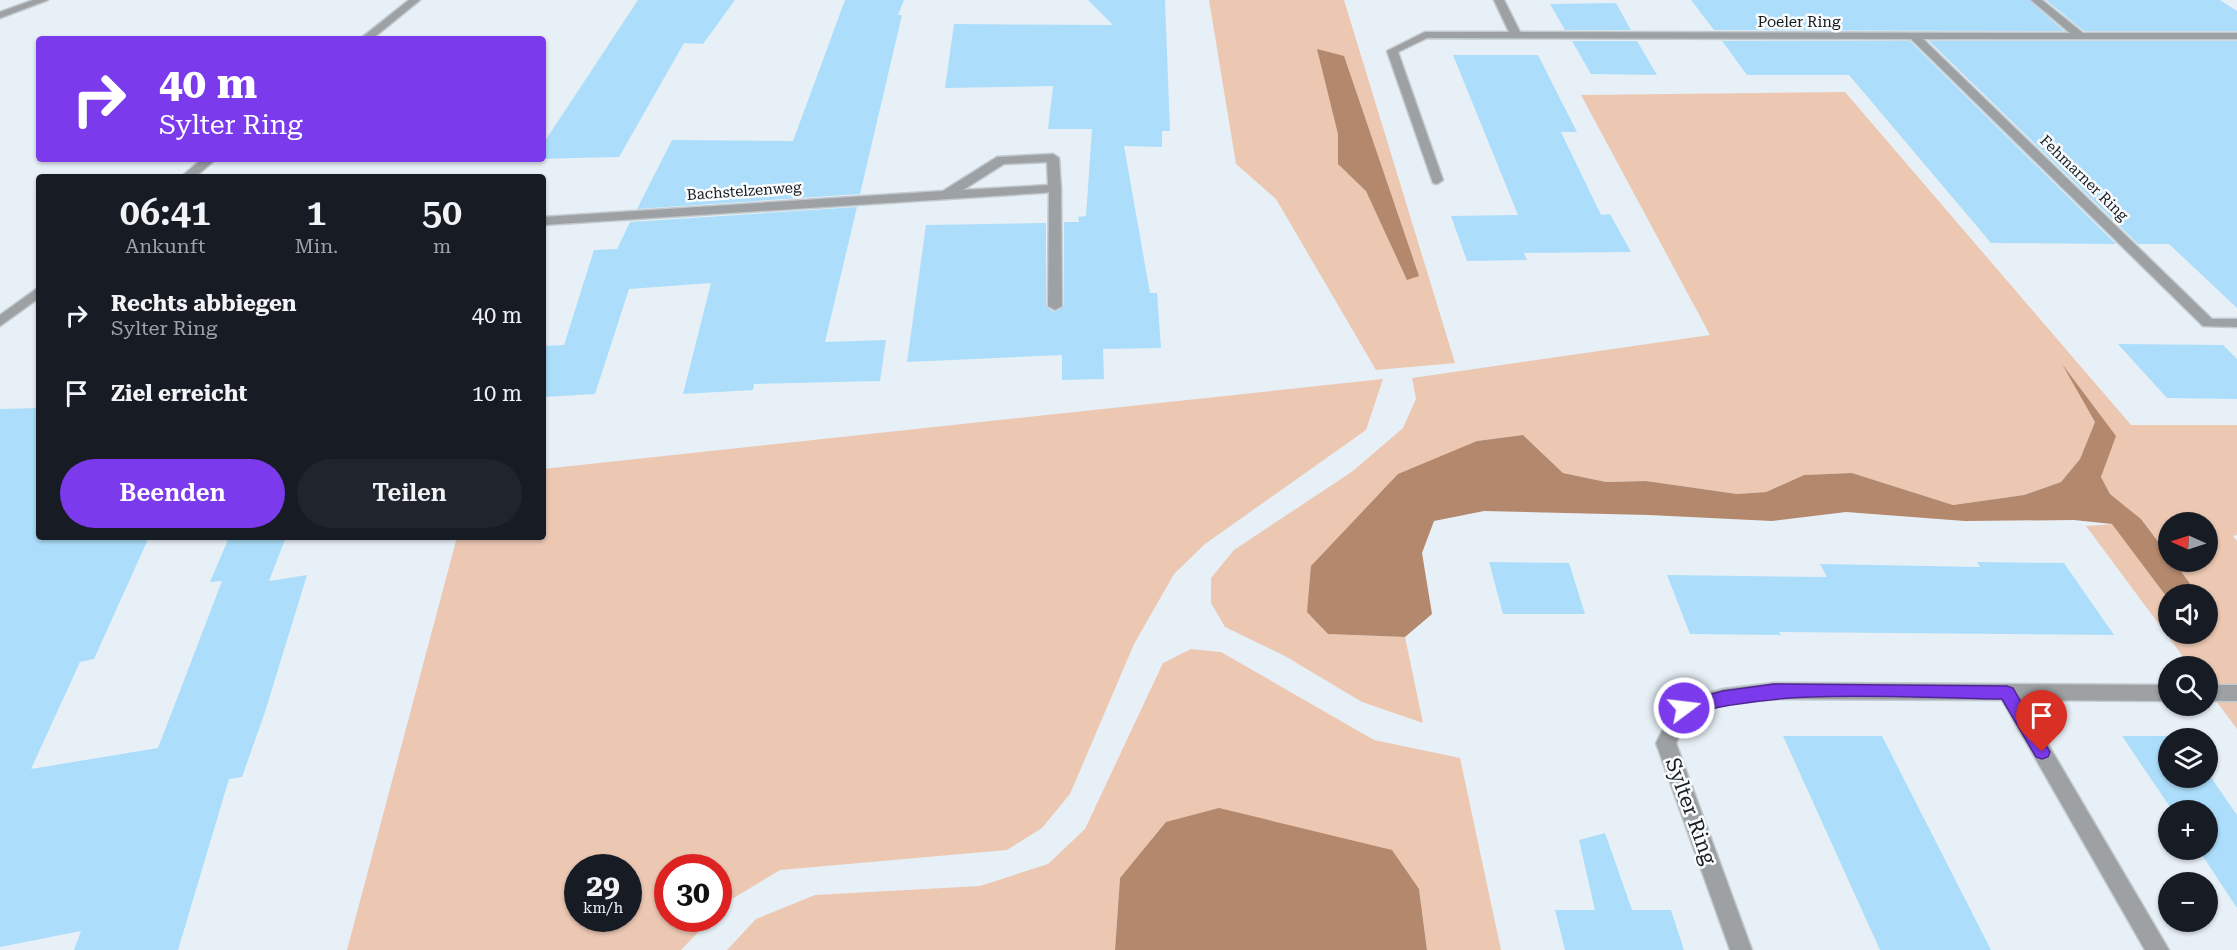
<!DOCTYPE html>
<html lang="de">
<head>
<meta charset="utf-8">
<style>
	:root { --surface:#171b24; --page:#20242c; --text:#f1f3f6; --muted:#9ea1a6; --accent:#7c3aed }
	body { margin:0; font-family:"Roboto Serif",serif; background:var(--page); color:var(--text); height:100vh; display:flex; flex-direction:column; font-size:22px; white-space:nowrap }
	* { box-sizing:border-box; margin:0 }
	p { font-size:20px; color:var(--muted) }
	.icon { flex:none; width:33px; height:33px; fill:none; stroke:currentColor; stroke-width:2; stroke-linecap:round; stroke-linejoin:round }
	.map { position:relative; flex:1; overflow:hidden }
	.sheet { position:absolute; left:36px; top:174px; width:510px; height:366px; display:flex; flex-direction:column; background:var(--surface); border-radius:6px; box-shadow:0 2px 4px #0004 }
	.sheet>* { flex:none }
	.top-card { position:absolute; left:36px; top:36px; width:510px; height:126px; border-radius:6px; box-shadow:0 2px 4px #0004; background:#7c3aed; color:#fff; overflow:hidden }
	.needle { width:39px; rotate:273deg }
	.buttons { position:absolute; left:2158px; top:512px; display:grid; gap:12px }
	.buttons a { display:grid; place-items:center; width:60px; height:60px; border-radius:50%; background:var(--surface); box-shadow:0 2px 4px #0004; font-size:30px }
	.speed { position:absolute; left:564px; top:854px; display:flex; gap:12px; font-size:30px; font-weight:700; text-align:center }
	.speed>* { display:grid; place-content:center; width:78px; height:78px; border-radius:50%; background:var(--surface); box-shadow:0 2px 4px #0004; line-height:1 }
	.speed small { font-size:15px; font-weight:400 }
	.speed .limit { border:9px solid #d22; background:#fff; color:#111 }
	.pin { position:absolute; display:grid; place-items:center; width:51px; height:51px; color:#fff; margin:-62px -26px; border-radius:50% 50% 50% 0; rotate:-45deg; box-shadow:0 0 6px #0007 }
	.pin .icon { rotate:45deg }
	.me { position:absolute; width:66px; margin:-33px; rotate:75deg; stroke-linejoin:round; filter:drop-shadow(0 0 4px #0008) }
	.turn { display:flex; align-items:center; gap:21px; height:126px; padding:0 24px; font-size:27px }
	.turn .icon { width:78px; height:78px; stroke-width:2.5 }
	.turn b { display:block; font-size:42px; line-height:51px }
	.eta { display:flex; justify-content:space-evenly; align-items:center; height:102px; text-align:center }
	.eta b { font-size:36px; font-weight:600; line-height:42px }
	.primary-button { display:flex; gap:12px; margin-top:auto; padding:12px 24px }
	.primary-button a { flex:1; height:69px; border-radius:36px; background:var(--accent); color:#fff; font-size:24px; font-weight:600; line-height:69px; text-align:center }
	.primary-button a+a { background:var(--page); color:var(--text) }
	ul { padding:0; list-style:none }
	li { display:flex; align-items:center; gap:18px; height:78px; padding:0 24px }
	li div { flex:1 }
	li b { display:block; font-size:22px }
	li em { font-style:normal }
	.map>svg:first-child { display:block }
	.green { fill:#ecc8b3; fill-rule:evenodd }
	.water { fill:#b3886d }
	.building { fill:#acdefb }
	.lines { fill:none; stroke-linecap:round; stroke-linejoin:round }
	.service-casing { stroke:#c2cacf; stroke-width:3 }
	.minor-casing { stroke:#c2cacf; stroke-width:3 }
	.service { fill:#9da1a4; fill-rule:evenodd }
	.minor { fill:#9da1a4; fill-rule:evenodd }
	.route { fill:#7c3aed; stroke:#51269a; stroke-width:1.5 }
	.labels { text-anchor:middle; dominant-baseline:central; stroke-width:5; stroke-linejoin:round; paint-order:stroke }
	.far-street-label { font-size:15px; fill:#1a1d1f; stroke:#f9fcff }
	.near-street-label { font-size:21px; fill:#1a1d1f; stroke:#f9fcff }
</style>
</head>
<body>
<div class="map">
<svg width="2237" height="950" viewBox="0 0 2237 950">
	<rect width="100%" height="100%" fill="#e7f0f6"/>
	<g class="green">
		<path d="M 1209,0 L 1344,0 L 1455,363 L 1376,370 L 1276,199 L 1236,164 Z"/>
		<path d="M 1845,92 L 2131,425 L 2237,425 L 2237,535 L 2233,536 L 2237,541 L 2237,729 L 2208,690 L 2208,666 L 2190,666 L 2086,526 L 2113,524 L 2169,600 L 2169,633 L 2208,633 L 2208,624 L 2216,619 L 2208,608 L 2208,594 L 2198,594 L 2173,561 L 2208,561 L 2208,522 L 2169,522 L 2169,556 L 2141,519 L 2110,494 L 2101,477 L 2115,436 L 2066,370 L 2095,422 L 2080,459 L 2061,482 L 2024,495 L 1953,505 L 1852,473 L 1804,475 L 1766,492 L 1737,494 L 1646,481 L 1606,482 L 1563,473 L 1523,435 L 1477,441 L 1329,634 L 1405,637 L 1423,723 L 1362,702 L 1285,656 L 1225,627 L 1211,603 L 1211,578 L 1234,550 L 1353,471 L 1403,428 L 1416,399 L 1412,378 L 1710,335 L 1581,95 Z"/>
		<path d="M 1383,379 L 1366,430 L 1205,544 L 1174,574 L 1134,644 L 1070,794 L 1042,828 L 1007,850 L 780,870 L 727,902 L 719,911 L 718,867 L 668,867 L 668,918 L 712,918 L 681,950 L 347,950 L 457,537 L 543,537 L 543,469 ZM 578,867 L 628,867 L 628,918 L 578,918 Z"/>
		<path d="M 1191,649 L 1221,652 L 1374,740 L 1460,758 L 1501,950 L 1427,950 L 1419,889 L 1120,877 L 1115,950 L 727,950 L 756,919 L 815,895 L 980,886 L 1048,864 L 1085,829 L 1163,663 Z"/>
	</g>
	<g class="water">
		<path d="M 1317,49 L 1344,56 L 1419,276 L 1407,280 L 1366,191 L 1338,164 L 1338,134 Z"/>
		<path d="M 2062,364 L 2116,436 L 2101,477 L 2110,494 L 2141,519 L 2169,556 L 2169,561 L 2173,561 L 2198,594 L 2169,594 L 2169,600 L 2112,524 L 2074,520 L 1965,521 L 1846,512 L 1772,521 L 1649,515 L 1484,511 L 1434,521 L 1422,553 L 1432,614 L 1405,637 L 1328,634 L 1307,612 L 1311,566 L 1398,474 L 1477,441 L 1523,435 L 1563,473 L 1606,482 L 1646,481 L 1737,494 L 1766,492 L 1804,475 L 1852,473 L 1953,505 L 2024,495 L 2061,482 L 2080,459 L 2095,422 Z"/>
		<path d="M 1219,808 L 1392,850 L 1419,889 L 1427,950 L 1115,950 L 1120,878 L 1166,822 Z"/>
	</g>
	<g class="building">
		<path d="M 638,0 L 735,0 L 703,44 L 684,43 L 619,157 L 533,159 L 543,159 L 543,144 Z"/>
		<path d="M 845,0 L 904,0 L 898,15 L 902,15 L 860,194 L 637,209 L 672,140 L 793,141 Z"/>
		<path d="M 1088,0 L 1165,0 L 1170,131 L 1162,131 L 1162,147 L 1124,146 L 1150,293 L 1157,293 L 1161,348 L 1103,349 L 1104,379 L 1062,380 L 1062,355 L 907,362 L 926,225 L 1046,223 L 1046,306 L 1054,312 L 1064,306 L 1064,222 L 1079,222 L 1078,217 L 1086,216 L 1092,129 L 1048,129 L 1053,86 L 945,88 L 954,24 L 1113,25 Z"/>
		<path d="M 1691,0 L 2029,0 L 2064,31 L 1714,30 Z"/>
		<path d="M 2046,0 L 2220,0 L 2237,11 L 2237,31 L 2084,31 Z"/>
		<path d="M 1616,3 L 1631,30 L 1565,30 L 1550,4 Z"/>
		<path d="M 1572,41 L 1637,41 L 1657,75 L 1591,74 Z"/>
		<path d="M 1722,41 L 1910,41 L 2116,244 L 1991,243 L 1849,75 L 1747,75 Z"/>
		<path d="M 1929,41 L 2237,41 L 2237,308 L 2169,244 L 2138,244 Z"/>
		<path d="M 1453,55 L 1538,55 L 1577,132 L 1561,132 L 1601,215 L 1610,214 L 1631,252 L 1524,253 L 1527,260 L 1467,261 L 1451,216 L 1518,215 Z"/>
		<path d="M 857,207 L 825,342 L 886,340 L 880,381 L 754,384 L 753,390 L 683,394 L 711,283 L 629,289 L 595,394 L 543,397 L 543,346 L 564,345 L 594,250 L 617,249 L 630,222 Z"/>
		<path d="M 2118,344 L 2223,345 L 2237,359 L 2237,399 L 2167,398 Z"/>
		<path d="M 39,408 L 39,537 L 149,537 L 94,659 L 80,662 L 31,769 L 158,748 L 222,581 L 210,582 L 229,537 L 286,537 L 269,581 L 307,575 L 265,712 L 242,777 L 229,779 L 178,950 L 74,950 L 81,931 L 0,947 L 0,409 Z"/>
		<path d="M 1489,562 L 1569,563 L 1585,614 L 1503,614 Z"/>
		<path d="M 1977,562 L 2064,563 L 2114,635 L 1779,632 L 1781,635 L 1690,634 L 1667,575 L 1827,577 L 1820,564 L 1980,567 Z"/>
		<path d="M 1783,736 L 1882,736 L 1991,950 L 1880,950 Z"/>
		<path d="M 2122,736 L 2183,736 L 2184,738 L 2169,738 L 2169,777 L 2208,777 L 2208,773 L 2237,815 L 2237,908 L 2198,849 L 2208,849 L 2208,810 L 2172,810 Z"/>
		<path d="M 1605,833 L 1632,910 L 1671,910 L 1684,950 L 1565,950 L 1555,910 L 1595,910 L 1579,840 Z"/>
	</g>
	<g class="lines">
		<defs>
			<path id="service" d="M 1055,184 L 1061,188 L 1062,306 L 1055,310 L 1048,306 L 1049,188 Z"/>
			<g id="minor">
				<path d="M 33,0 L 48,0 L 0,18 L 0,12 Z"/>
				<path d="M 409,0 L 420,0 L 372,39 L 360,39 Z"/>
				<path d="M 1494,0 L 1504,0 L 1520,32 L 2070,33 L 2031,0 L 2042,0 L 2083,33 L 2237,33 L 2237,39 L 1923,39 L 2212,319 L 2237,319 L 2237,327 L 2203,326 L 1911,39 L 1427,38 L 1398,52 L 1443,180 L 1437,184 L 1433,183 L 1387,51 L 1425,32 L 1509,32 Z"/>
				<path d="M 1053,154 L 1059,158 L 1061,188 L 1055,192 L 543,225 L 543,217 L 943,191 L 997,157 ZM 1047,162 L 1048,185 L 963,190 L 1004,164 Z"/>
				<path d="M 202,159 L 216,159 L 195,177 L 181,177 Z"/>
				<path d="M 39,287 L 39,298 L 0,326 L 0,315 Z"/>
				<path d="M 1774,683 L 2169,685 L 2169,701 L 2022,700 L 2169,950 L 2145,950 L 2002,700 L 1774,699 L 1723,705 L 1691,714 L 1676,743 L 1752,950 L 1730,950 L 1656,743 L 1677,702 L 1723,689 Z"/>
				<rect x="2208" y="685" width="29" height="16"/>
			</g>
		</defs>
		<use href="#service" class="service-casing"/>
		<use href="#minor" class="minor-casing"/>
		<use href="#service" class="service"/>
		<use href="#minor" class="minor"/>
	</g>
	<path class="route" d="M 1774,684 L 2007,686 L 2013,688 L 2050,752 L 2048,757 L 2042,759 L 2036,757 L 2002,699 C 1897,698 1787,687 1684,715 L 1678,713 L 1676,708 L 1678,703 L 1723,691 Z"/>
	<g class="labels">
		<g class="far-street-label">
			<text x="1799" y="22">Poeler Ring</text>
			<text transform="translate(2084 178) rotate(44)">Fehmarner Ring</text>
			<text transform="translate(744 191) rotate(-4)">Bachstelzenweg</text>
		</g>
		<g class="near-street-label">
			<text transform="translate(1691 811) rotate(70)">Sylter Ring</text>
		</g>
	</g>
</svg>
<div class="buttons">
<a><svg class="needle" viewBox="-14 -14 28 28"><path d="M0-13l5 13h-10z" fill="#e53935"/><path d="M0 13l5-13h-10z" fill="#9ea1a6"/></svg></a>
<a><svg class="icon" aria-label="sound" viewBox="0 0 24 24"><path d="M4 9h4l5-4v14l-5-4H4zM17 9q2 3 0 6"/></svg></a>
<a><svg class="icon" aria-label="search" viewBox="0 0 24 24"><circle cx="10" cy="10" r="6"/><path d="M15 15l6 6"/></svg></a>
<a><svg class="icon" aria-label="layers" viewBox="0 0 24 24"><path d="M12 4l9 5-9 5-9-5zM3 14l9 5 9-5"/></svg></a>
<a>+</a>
<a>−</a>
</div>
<div class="speed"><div>29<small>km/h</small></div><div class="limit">30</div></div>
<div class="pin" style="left:2042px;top:752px;background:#d93025"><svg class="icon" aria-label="arrive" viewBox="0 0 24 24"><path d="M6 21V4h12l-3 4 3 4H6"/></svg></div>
<svg class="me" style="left:1684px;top:708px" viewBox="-20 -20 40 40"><circle r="17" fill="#7c3aed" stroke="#fff" stroke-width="3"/><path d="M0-11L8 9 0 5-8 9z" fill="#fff"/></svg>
<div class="top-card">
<div class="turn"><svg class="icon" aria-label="right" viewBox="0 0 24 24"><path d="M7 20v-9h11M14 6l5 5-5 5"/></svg><div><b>40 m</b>Sylter Ring</div></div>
</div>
<section class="sheet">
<div class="eta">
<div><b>06:41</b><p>Ankunft</p></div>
<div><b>1</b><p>Min.</p></div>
<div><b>50</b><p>m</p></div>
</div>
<ul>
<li><svg class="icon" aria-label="right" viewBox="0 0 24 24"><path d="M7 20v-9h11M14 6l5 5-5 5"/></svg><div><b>Rechts abbiegen</b><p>Sylter Ring</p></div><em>40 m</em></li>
<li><svg class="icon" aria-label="arrive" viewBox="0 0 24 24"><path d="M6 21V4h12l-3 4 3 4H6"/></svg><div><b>Ziel erreicht</b></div><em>10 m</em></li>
</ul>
<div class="primary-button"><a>Beenden</a><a>Teilen</a></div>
</section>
</div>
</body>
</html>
